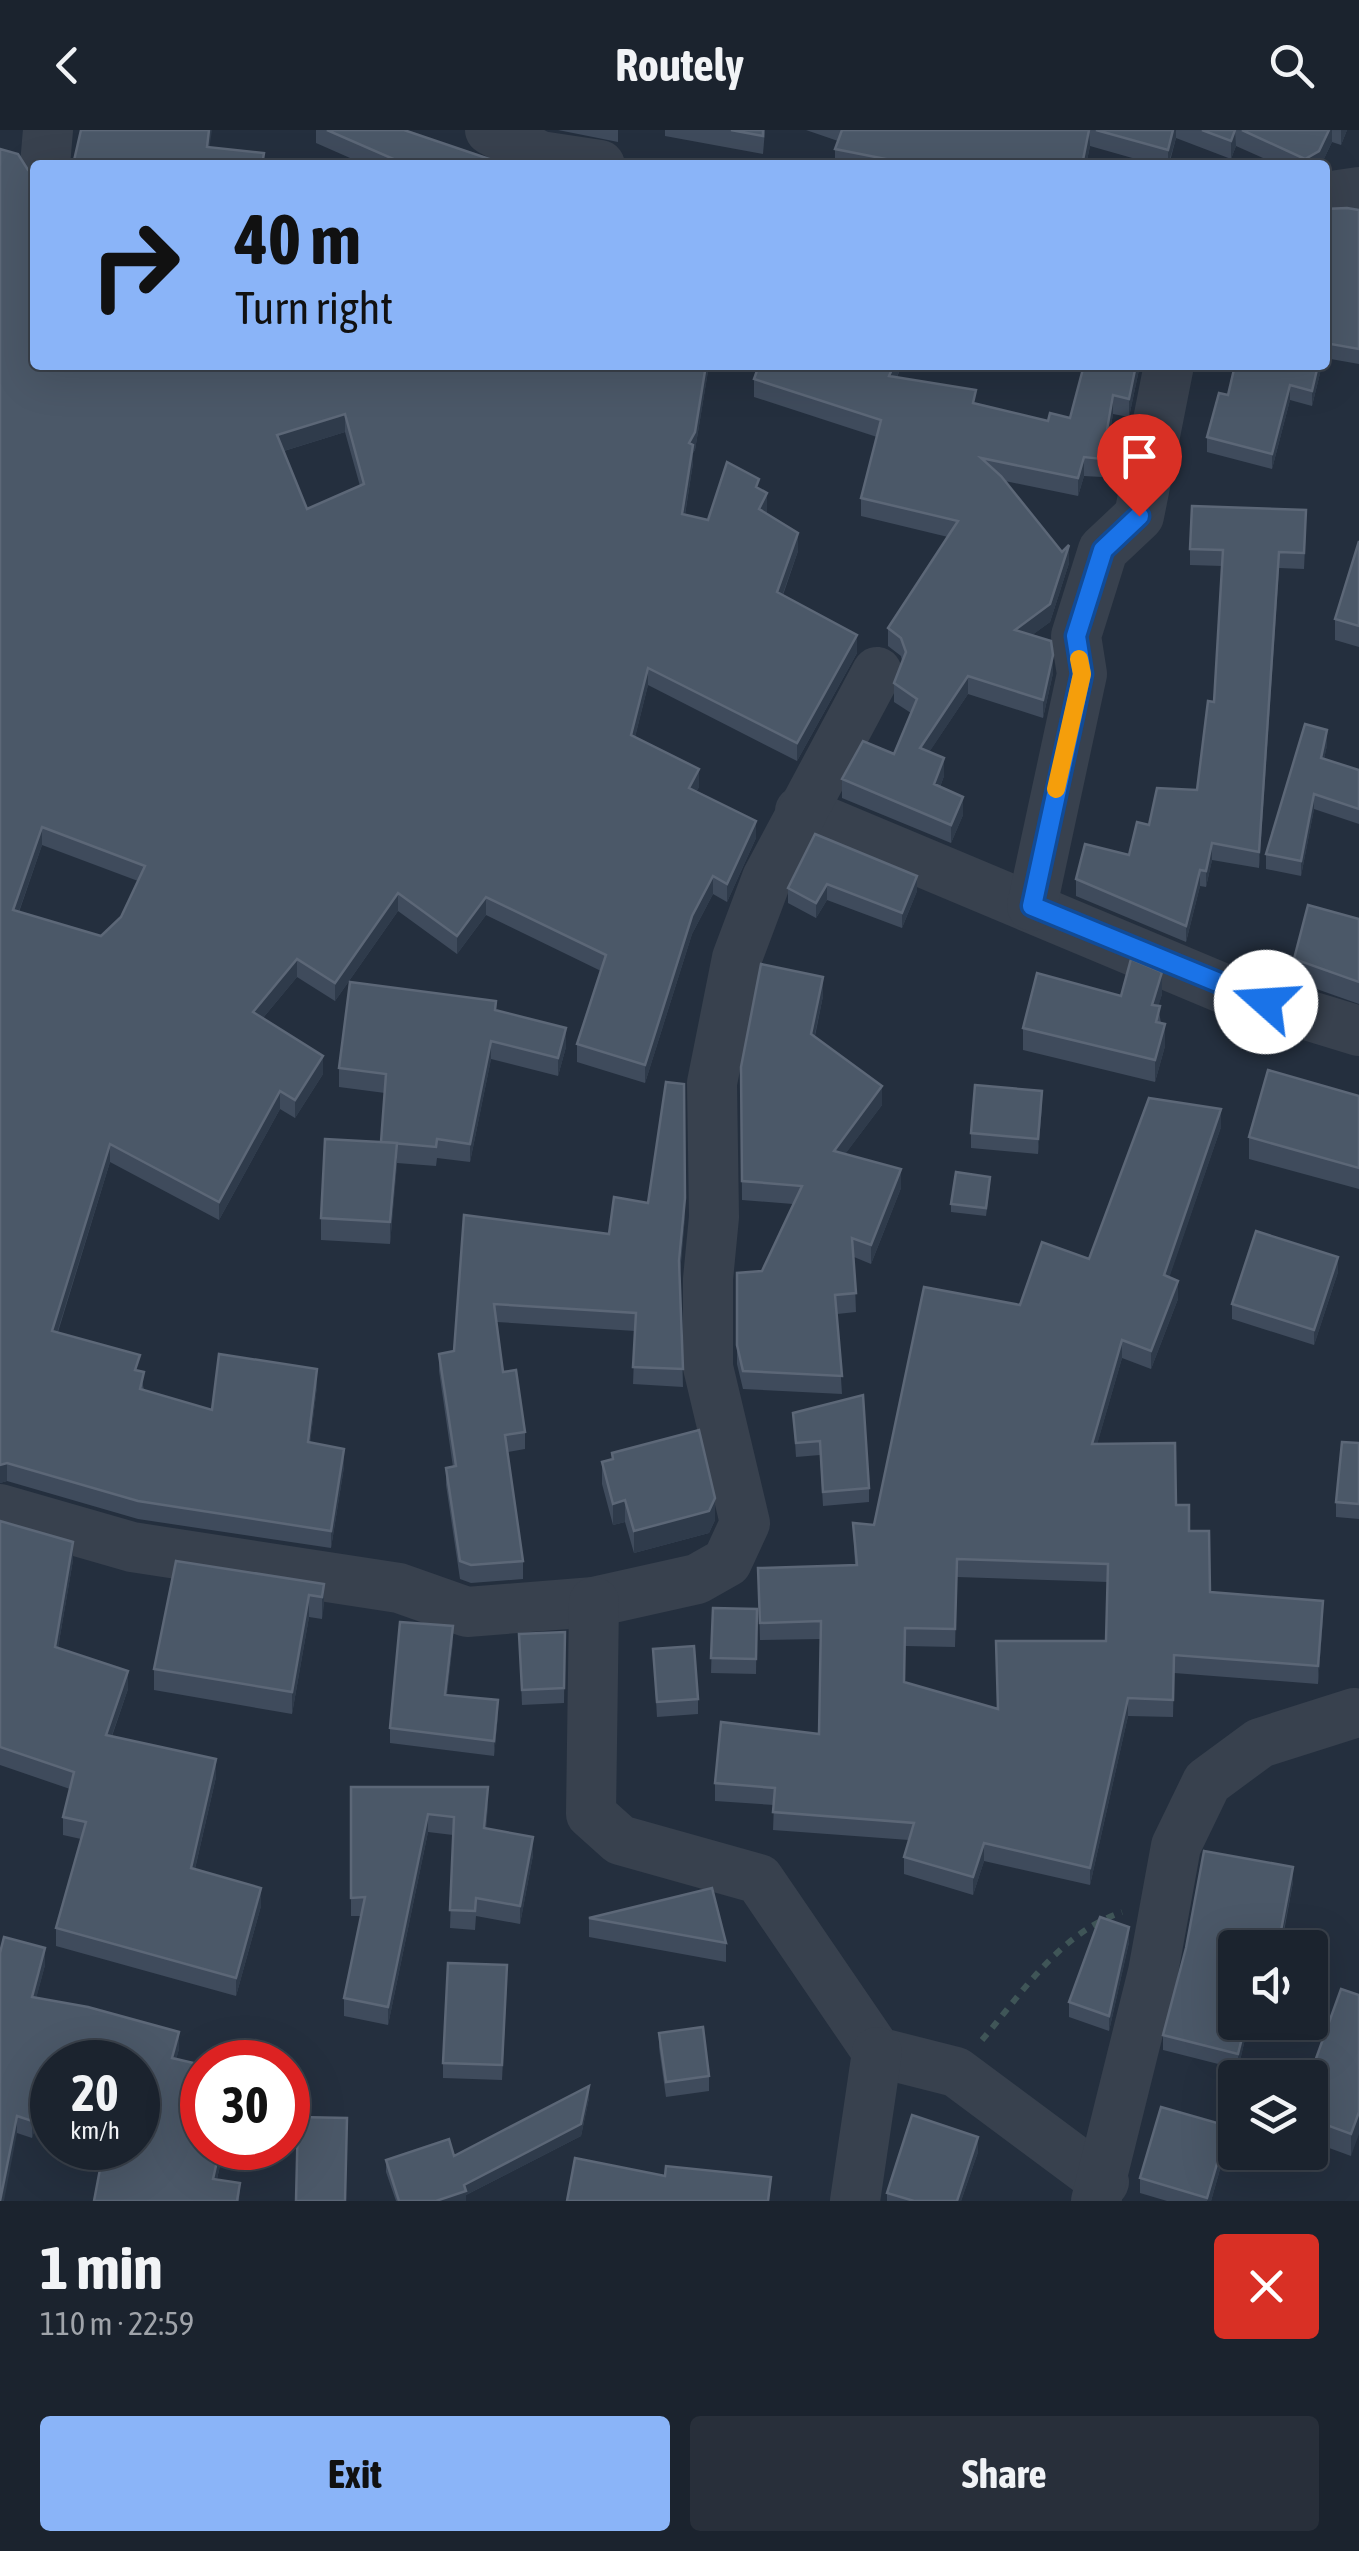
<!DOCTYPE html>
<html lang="en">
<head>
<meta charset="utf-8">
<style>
	:root { --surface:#1b232e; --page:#282f3a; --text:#f1f3f6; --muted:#a0a4aa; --line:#39404a; --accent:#8ab4f8 }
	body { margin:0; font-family:"Asap Condensed",sans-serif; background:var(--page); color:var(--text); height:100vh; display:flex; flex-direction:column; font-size:38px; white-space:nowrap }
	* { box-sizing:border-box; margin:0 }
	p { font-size:32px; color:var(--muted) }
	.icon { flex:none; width:55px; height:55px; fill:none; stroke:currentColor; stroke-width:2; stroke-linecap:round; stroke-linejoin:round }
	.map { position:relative; height:2071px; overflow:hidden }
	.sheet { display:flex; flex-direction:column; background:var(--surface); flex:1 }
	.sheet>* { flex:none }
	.hud { position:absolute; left:30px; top:30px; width:1300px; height:210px; border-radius:10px; box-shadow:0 10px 40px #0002,0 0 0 2px var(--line); background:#8ab4f8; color:#111; overflow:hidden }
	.controls { position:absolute; left:1218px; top:1800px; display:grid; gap:20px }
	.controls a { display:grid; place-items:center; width:110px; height:110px; border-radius:10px; background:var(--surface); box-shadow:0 10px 40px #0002,0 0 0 2px var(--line); font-size:50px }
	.speed { position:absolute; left:30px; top:1910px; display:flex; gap:20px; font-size:50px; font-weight:700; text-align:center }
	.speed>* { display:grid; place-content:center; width:130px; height:130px; border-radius:50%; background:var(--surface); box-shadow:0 10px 40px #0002,0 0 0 2px var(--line); line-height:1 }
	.speed small { font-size:25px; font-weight:400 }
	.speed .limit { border:15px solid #d22; background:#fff; color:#111 }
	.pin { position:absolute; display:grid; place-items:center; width:85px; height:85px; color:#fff; margin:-102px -42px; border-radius:50% 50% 50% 0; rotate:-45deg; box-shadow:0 0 10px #0007 }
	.pin .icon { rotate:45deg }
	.me { position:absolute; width:110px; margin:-55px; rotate:289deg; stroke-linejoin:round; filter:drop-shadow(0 0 8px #0008) }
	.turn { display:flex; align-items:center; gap:35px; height:210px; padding:0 40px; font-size:45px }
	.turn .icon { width:130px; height:130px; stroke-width:2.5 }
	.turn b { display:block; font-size:70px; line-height:85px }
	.round { display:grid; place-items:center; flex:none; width:105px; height:105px; border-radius:10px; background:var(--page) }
	.summary { display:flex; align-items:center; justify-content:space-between; height:170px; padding:0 40px }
	h1 { font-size:60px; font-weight:700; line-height:75px }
	.primary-button { display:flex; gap:20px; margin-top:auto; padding:20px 40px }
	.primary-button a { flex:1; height:115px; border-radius:10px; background:var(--accent); color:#111; font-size:40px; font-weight:700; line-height:115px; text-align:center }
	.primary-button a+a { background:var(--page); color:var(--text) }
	header { display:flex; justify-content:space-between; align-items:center; height:130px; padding:0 40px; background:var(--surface); font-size:45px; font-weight:700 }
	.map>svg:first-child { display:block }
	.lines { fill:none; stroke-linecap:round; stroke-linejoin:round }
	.path { stroke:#3f5557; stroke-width:6; stroke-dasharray:8 8; stroke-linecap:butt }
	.minor { stroke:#38414e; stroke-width:50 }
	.wall { fill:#3f4b5c; fill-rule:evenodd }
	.shaded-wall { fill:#2f3b4b }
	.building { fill:#4b5868; stroke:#5c6777; stroke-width:2.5; fill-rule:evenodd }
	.route-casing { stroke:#114b97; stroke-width:25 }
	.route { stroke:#1a73e8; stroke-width:18 }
	.slow { stroke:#f59e0b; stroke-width:18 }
</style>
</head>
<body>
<header><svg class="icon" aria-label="back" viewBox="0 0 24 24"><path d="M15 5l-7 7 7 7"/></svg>Routely<svg class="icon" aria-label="search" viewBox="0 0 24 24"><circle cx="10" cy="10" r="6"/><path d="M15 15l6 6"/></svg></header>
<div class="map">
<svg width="1359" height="2071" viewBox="0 0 1359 2071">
	<rect width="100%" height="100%" fill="#242f3e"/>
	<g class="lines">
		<path class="path" d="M 982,1910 C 1023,1862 1060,1803 1122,1782"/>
		<g class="minor">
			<path d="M 490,0 L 540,26 L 600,35"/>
			<path d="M 45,35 L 48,0"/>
			<path d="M 1325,67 L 1359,62"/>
			<path d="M 800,681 L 1234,863 L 1359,901"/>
			<path d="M 1032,776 L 1082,544 L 1076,506 L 1103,420 L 1139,386 L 1169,235"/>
			<path d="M 0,1379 L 132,1417 L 399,1458 L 467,1482 L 594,1472 L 697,1449 L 727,1432 L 745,1393 L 708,1237 L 708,1149 L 714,1087 L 712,953 L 737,828 L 767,748 L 877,542"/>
			<path d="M 594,1472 L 591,1684 L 620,1710 L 759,1749 L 877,1922 L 956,1942 L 1104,2052"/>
			<path d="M 855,2071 L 877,1922"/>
			<path d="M 1096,2071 L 1153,1842 L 1176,1716 L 1207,1652 L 1260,1613 L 1354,1583"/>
		</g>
	</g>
	<g class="wall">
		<path d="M 316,0 L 404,0 L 507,35 L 366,35 L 316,13 Z"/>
		<path d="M 558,0 L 618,0 L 618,12 Z"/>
		<path d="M 665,0 L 765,0 L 763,24 L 665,6 Z"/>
		<path d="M 806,0 L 1347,0 L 1341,15 L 1332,12 L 1321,35 L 1279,35 L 1236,16 L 1231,29 L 1176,8 L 1169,35 L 1157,35 L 1090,16 L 1086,35 L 835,35 L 835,19 L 838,11 Z"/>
		<path d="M 28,40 L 35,235 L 709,235 L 695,320 L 693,323 L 693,333 L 685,385 L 708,390 L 759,359 L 767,381 L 766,383 L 798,421 L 783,465 L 857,523 L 797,631 L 648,555 L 635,607 L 699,657 L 696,662 L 756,708 L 727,772 L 713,764 L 692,804 L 645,953 L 577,932 L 577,914 L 601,841 L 486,785 L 457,824 L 398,781 L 335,871 L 297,847 L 263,888 L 323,944 L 295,988 L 280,979 L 219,1090 L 110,1032 L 58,1202 L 140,1241 L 144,1260 L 212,1280 L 317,1256 L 310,1313 L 344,1337 L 331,1418 L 138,1389 L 7,1351 L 0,1353 ZM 345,302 L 360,356 L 307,379 L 284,321 ZM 42,715 L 138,751 L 121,787 L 101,806 L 19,782 Z"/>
		<path d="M 1325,79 L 1359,80 L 1359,234 L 1325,228 Z"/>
		<path d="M 759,235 L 902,235 L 897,247 L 976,273 L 1048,291 L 1070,288 L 1140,235 L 1129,287 L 1113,284 L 1102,347 L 1084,346 L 1078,366 L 1005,351 L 1069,433 L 1050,492 L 1032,505 L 1053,543 L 1043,588 L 968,564 L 929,622 L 944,646 L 940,657 L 963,685 L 951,713 L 842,668 L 842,649 L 894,624 L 911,583 L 894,572 L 894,553 L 902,531 L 901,526 L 888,516 L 888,498 L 948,407 L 861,386 L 861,368 L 877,307 L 754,267 L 754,249 Z"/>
		<path d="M 1235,235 L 1322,235 L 1312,276 L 1290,270 L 1272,339 L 1207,322 L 1207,307 L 1228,265 Z"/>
		<path d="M 1306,396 L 1304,439 L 1279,438 L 1259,738 L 1212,730 L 1206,757 L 1200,756 L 1186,812 L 1076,766 L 1076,749 L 1129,725 L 1149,695 L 1197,660 L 1214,572 L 1222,436 L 1190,435 L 1190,419 Z"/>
		<path d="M 1359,411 L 1359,517 L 1335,510 L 1335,489 Z"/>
		<path d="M 1327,615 L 1324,629 L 1359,640 L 1359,694 L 1314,679 L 1301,746 L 1266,739 L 1266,724 Z"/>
		<path d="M 815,704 L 917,761 L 902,798 L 827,770 L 816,788 L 788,773 L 788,758 Z"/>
		<path d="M 1359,789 L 1359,874 L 1294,851 L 1294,829 Z"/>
		<path d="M 1162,864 L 1158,876 L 1165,916 L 1155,952 L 1023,920 L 1023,898 L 1121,866 Z"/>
		<path d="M 823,866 L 815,906 L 882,975 L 845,1024 L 901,1058 L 871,1134 L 854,1127 L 856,1182 L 837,1184 L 842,1264 L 743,1259 L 737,1234 L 737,1143 L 762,1141 L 793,1074 L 742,1070 L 741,937 Z"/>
		<path d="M 496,880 L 566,917 L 558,946 L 491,929 L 470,1032 L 437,1028 L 436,1036 L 397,1033 L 390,1114 L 321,1110 L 321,1088 L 381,1012 L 385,963 L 339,957 L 339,938 Z"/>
		<path d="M 1359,966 L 1359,1059 L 1249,1029 L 1249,1007 Z"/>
		<path d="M 1042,976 L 1038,1024 L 971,1018 L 971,1003 Z"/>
		<path d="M 1221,997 L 1169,1147 L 1178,1169 L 1151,1239 L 1122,1228 L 1097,1314 L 1176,1375 L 1189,1401 L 1210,1462 L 1323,1488 L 1318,1554 L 1174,1543 L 1173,1587 L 1128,1586 L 1090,1755 L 984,1731 L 973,1765 L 904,1744 L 904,1727 L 909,1710 L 773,1700 L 774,1675 L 715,1671 L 715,1653 L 819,1604 L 821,1509 L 760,1510 L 758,1438 L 855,1435 L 853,1393 L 874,1395 L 1020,1175 L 1089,1129 ZM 957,1447 L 1108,1452 L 1106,1511 L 998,1579 L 904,1553 L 905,1516 L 955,1517 Z"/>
		<path d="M 990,1054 L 986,1086 L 951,1082 L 951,1074 Z"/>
		<path d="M 464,1085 L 609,1104 L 685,1086 L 680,1144 L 683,1257 L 633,1254 L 635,1201 L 497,1192 L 503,1242 L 525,1302 L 525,1319 L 508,1322 L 523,1431 L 523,1449 L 471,1453 L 460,1449 L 446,1355 L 446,1338 L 453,1337 L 439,1241 L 439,1224 L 454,1221 Z"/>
		<path d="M 1338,1142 L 1314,1215 L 1232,1189 L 1232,1174 Z"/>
		<path d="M 793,1283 L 869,1358 L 869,1372 L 823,1376 L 820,1325 L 796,1327 Z"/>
		<path d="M 1359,1313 L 1359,1389 L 1336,1387 L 1336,1372 Z"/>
		<path d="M 612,1323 L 715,1390 L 709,1403 L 634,1423 L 625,1392 L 613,1395 L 602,1354 L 602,1332 L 612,1330 Z"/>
		<path d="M 0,1391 L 73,1430 L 58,1518 L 128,1559 L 112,1606 L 216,1647 L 195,1739 L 261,1776 L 236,1866 L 56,1816 L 56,1798 L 81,1709 L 63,1705 L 63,1687 L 70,1659 L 0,1635 Z"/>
		<path d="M 324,1454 L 322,1489 L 309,1487 L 292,1584 L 154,1560 L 154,1539 Z"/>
		<path d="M 713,1478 L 757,1479 L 756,1544 L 711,1543 Z"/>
		<path d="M 565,1502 L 564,1573 L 522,1575 L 519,1504 Z"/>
		<path d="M 453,1511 L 447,1565 L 498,1585 L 494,1626 L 390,1613 L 390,1598 Z"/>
		<path d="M 653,1519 L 698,1569 L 698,1584 L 657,1587 Z"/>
		<path d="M 351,1657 L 488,1675 L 486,1699 L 533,1725 L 520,1794 L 476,1786 L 475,1800 L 450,1798 L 453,1705 L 428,1702 L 388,1895 L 344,1886 L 344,1868 L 361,1786 L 351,1786 Z"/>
		<path d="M 1204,1721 L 1293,1737 L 1293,1752 L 1281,1818 L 1235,1818 L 1235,1892 L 1249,1892 L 1238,1939 L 1163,1920 L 1163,1905 L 1186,1818 Z"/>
		<path d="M 589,1788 L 726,1813 L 726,1832 L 589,1807 Z"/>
		<path d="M 1129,1812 L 1109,1901 L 1069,1887 L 1069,1872 Z"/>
		<path d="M 0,1823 L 45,1835 L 36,1868 L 179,1919 L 176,1929 L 202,2018 L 224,2018 L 217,2049 L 240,2053 L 239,2071 L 94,2071 L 138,1932 L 52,1932 L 52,1947 L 51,1947 L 32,2008 L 17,2003 Z"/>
		<path d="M 507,1850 L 502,1950 L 443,1948 L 443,1933 Z"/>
		<path d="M 1359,1865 L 1351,2026 L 1310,2011 L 1310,1948 Z"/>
		<path d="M 659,1903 L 709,1946 L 709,1961 L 666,1967 L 659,1918 Z"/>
		<path d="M 589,1968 L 581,2006 L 466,2065 L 466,2071 L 396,2071 L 386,2042 L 386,2030 L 454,2026 Z"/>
		<path d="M 1228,2011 L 1211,2071 L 1167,2071 L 1140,2063 L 1140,2048 Z"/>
		<path d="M 978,2022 L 961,2071 L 887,2071 L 887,2063 Z"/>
	</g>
	<g class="shaded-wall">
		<path d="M 209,0 L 212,0 L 207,35 L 207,17 Z"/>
		<path d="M 1089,0 L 1090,16 L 1086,35 L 1082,35 Z"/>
		<path d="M 1173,0 L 1176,0 L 1176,8 L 1168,35 L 1168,20 Z"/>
		<path d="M 1235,0 L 1236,16 L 1231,29 L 1231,11 Z"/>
		<path d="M 1329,0 L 1332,0 L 1332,12 L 1321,35 L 1305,35 L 1305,29 Z"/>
		<path d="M 1341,0 L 1347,0 L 1341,15 Z"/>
		<path d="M 706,235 L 709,235 L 695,320 L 693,323 L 693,333 L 682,402 L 682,384 L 689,313 Z"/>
		<path d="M 894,235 L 902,235 L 889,264 L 889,246 Z"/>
		<path d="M 1136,235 L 1140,235 L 1129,287 L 1129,269 Z"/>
		<path d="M 1318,235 L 1322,235 L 1312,276 L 1312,261 Z"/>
		<path d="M 1290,255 L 1290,270 L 1272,339 L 1272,324 Z"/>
		<path d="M 1113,265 L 1113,284 L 1102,347 L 1102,329 Z"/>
		<path d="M 345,284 L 345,302 L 277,323 L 277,305 Z"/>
		<path d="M 1084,327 L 1084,346 L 1078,366 L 1078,348 Z"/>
		<path d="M 767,363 L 767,381 L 759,397 L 759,379 Z"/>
		<path d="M 798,403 L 798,421 L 777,480 L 777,462 Z"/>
		<path d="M 1069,415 L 1069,433 L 1050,492 L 1015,518 L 1015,500 Z"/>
		<path d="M 1279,422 L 1279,438 L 1259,738 L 1259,722 Z"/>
		<path d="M 857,505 L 857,523 L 797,631 L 797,613 Z"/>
		<path d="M 1053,525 L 1053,543 L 1043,588 L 1043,570 Z"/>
		<path d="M 648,538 L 648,555 L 631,623 L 631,605 Z"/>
		<path d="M 968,546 L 968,564 L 920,636 L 920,618 Z"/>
		<path d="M 1327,600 L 1327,615 L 1321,643 L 1321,628 Z"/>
		<path d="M 944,628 L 944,646 L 934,672 L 934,654 Z"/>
		<path d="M 699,639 L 699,657 L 689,676 L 689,658 Z"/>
		<path d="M 1314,664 L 1314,679 L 1301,746 L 1301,731 Z"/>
		<path d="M 963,667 L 963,685 L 951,713 L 951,695 Z"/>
		<path d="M 756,691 L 756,708 L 727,772 L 727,754 Z"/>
		<path d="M 42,697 L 42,715 L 13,798 L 13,780 Z"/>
		<path d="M 1212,713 L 1212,730 L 1206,757 L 1206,741 Z"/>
		<path d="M 1200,740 L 1200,756 L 1186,812 L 1186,796 Z"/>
		<path d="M 713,746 L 713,764 L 692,804 L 645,953 L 645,935 L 692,786 Z"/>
		<path d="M 917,746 L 917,761 L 902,798 L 902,783 Z"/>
		<path d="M 827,754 L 827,770 L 816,788 L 816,773 Z"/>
		<path d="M 398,763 L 398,781 L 335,871 L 335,853 Z"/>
		<path d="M 486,767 L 486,785 L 457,824 L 457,806 Z"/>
		<path d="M 297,829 L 297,847 L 253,900 L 253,882 Z"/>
		<path d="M 1162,842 L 1162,864 L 1152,897 L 1152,875 Z"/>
		<path d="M 823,847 L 823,866 L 811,922 L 811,904 Z"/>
		<path d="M 1165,894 L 1165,916 L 1155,952 L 1155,930 Z"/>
		<path d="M 566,898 L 566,917 L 558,946 L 558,928 Z"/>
		<path d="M 491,911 L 491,929 L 470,1032 L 470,1014 Z"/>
		<path d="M 323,926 L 323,944 L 295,988 L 295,970 Z"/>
		<path d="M 882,956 L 882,975 L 834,1039 L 834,1021 Z"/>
		<path d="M 280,961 L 280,979 L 219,1090 L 219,1072 Z"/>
		<path d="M 1042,961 L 1042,976 L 1038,1024 L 1038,1009 Z"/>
		<path d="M 1221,979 L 1221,997 L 1164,1163 L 1164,1145 Z"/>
		<path d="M 397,1013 L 397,1035 L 390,1114 L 390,1092 Z"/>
		<path d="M 110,1014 L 110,1032 L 52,1219 L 52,1201 Z"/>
		<path d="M 901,1039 L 901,1058 L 871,1134 L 871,1115 Z"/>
		<path d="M 685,1068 L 685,1086 L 679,1149 L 679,1131 Z"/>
		<path d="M 1338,1127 L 1338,1142 L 1314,1215 L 1314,1200 Z"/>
		<path d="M 1178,1151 L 1178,1169 L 1151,1239 L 1151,1221 Z"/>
		<path d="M 1122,1210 L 1122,1228 L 1092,1332 L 1092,1314 Z"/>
		<path d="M 317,1239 L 317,1256 L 308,1330 L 308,1312 Z"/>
		<path d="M 344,1319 L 344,1337 L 331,1418 L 331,1401 Z"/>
		<path d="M 7,1333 L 7,1351 L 0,1353 L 0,1335 Z"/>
		<path d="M 715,1368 L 715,1390 L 709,1403 L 634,1423 L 634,1401 Z"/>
		<path d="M 625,1370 L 625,1392 L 613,1395 L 613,1374 Z"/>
		<path d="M 73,1412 L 73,1430 L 55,1535 L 55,1517 Z"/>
		<path d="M 324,1454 L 324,1476 L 322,1489 L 322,1467 Z"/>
		<path d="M 309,1465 L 309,1487 L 292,1584 L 292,1562 Z"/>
		<path d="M 1323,1471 L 1323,1488 L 1318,1554 L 1318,1536 Z"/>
		<path d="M 453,1496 L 453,1511 L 445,1580 L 445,1565 Z"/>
		<path d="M 128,1541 L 128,1559 L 106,1622 L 106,1605 Z"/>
		<path d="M 1128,1568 L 1128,1586 L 1090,1755 L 1090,1738 Z"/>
		<path d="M 498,1570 L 498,1585 L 494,1626 L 494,1611 Z"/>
		<path d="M 216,1629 L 216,1647 L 191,1756 L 191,1738 Z"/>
		<path d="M 488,1657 L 488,1675 L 484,1716 L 484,1698 Z"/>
		<path d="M 428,1684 L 428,1702 L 388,1895 L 388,1877 Z"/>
		<path d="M 533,1707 L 533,1725 L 520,1794 L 520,1776 Z"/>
		<path d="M 984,1713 L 984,1731 L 973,1765 L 973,1747 Z"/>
		<path d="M 1293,1737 L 1293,1752 L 1280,1818 L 1280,1806 Z"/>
		<path d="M 261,1758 L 261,1776 L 236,1866 L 236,1848 Z"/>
		<path d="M 1129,1797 L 1129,1812 L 1109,1901 L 1109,1886 Z"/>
		<path d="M 45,1818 L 45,1835 L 32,1884 L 32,1867 Z"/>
		<path d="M 1246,1892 L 1249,1892 L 1238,1939 L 1238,1924 Z"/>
		<path d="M 179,1902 L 179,1919 L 172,1945 L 172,1928 Z"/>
		<path d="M 51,1930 L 51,1947 L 32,2008 L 32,1991 Z"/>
		<path d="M 589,1956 L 589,1968 L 581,2006 L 466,2065 L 466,2071 L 436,2071 L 464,2055 Z"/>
		<path d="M 1359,1982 L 1359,2004 L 1351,2026 L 1351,2004 Z"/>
		<path d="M 17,1986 L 17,2003 L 4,2071 L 1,2071 Z"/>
		<path d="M 1228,1996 L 1228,2011 L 1211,2071 L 1207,2071 Z"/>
		<path d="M 978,2007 L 978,2022 L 961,2071 L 957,2071 Z"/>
		<path d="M 220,2018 L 224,2018 L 213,2066 L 213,2049 Z"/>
	</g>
	<g class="building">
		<path d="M 81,0 L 209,0 L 207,17 L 264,23 L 262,35 L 73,35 Z"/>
		<path d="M 327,0 L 404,0 L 507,35 L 407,35 Z"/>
		<path d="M 731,0 L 763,0 L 763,6 Z"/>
		<path d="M 842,0 L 1089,0 L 1082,35 L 916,35 L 835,19 Z"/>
		<path d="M 1096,0 L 1173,0 L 1168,20 Z"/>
		<path d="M 1202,0 L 1235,0 L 1231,11 Z"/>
		<path d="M 1242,0 L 1329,0 L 1319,21 L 1305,29 Z"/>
		<path d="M 0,19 L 18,24 L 28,40 L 35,43 L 35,235 L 706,235 L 695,302 L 689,313 L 693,315 L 682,384 L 708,390 L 727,332 L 759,349 L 756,357 L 767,363 L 759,379 L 798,403 L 777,462 L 857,505 L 797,613 L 648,538 L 631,605 L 699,639 L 689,658 L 756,691 L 727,754 L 713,746 L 692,786 L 645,935 L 577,914 L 606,825 L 486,767 L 457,806 L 398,763 L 335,853 L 297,829 L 253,882 L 323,926 L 295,970 L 280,961 L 219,1072 L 110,1014 L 52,1201 L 140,1225 L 135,1240 L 144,1242 L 140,1259 L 212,1280 L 219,1224 L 317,1239 L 308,1312 L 344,1319 L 331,1401 L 138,1371 L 7,1333 L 0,1335 ZM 345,284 L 364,354 L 307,379 L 277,305 ZM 42,697 L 145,736 L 121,787 L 101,806 L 13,780 Z"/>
		<path d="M 1347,78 L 1359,80 L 1359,219 L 1325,213 L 1325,79 Z"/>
		<path d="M 759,235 L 894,235 L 889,246 L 976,260 L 973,273 L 1048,291 L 1050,283 L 1070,288 L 1084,235 L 1136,235 L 1129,269 L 1113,265 L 1102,329 L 1084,327 L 1078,348 L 981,328 L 1001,346 L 1062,422 L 1069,415 L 1050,474 L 1015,500 L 1051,511 L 1053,525 L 1043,570 L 968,546 L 920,618 L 944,628 L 934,654 L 963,667 L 951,695 L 842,649 L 863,611 L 894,624 L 917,569 L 894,553 L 906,522 L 901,508 L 888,498 L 958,391 L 861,368 L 881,290 L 754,249 Z"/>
		<path d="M 1235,235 L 1318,235 L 1312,261 L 1290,255 L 1272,324 L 1207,307 L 1219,263 L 1228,265 Z"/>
		<path d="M 1192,376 L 1306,380 L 1304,423 L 1279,422 L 1259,722 L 1212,713 L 1206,741 L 1200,740 L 1186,796 L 1076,749 L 1085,714 L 1129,725 L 1137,692 L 1149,695 L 1157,658 L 1197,660 L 1208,571 L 1214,572 L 1223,420 L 1190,419 Z"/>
		<path d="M 1359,411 L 1359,496 L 1335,489 Z"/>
		<path d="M 1305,594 L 1327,600 L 1321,628 L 1359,640 L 1359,679 L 1314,664 L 1301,731 L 1266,724 Z"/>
		<path d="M 815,704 L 917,746 L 902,783 L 827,754 L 816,773 L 788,758 Z"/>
		<path d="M 1308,775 L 1359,789 L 1359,852 L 1294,829 Z"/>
		<path d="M 1131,829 L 1162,842 L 1152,875 L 1160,876 L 1156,892 L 1165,894 L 1155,930 L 1023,898 L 1037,843 L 1121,866 Z"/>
		<path d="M 761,834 L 823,847 L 811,904 L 882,956 L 834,1021 L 901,1039 L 871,1115 L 852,1108 L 856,1163 L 835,1165 L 842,1246 L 743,1241 L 737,1215 L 737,1143 L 762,1141 L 802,1056 L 742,1051 L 741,937 Z"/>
		<path d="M 350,852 L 496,871 L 495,880 L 566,898 L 558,928 L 491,911 L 470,1014 L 437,1009 L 436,1017 L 381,1012 L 386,944 L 339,938 Z"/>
		<path d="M 1268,940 L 1359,966 L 1359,1038 L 1249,1007 Z"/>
		<path d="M 666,952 L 684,954 L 685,1068 L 679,1131 L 683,1239 L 633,1237 L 636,1183 L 494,1174 L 503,1242 L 516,1240 L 525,1302 L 505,1305 L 523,1431 L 471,1435 L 460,1431 L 446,1338 L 456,1336 L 439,1224 L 454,1221 L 464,1085 L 609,1104 L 614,1067 L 648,1073 Z"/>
		<path d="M 975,955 L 1042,961 L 1038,1009 L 971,1003 Z"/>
		<path d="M 1149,968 L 1221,979 L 1164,1145 L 1178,1151 L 1151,1221 L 1122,1210 L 1092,1314 L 1175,1313 L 1176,1375 L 1189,1375 L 1189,1401 L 1209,1401 L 1210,1462 L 1323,1471 L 1318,1536 L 1174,1525 L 1173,1570 L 1128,1568 L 1090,1738 L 984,1713 L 973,1747 L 904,1727 L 914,1693 L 773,1682 L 775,1658 L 715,1653 L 721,1592 L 819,1604 L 821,1491 L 760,1493 L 758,1438 L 857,1435 L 853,1393 L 874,1395 L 924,1157 L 1020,1175 L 1042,1112 L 1089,1129 ZM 957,1429 L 1108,1434 L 1106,1511 L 996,1511 L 998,1579 L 904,1552 L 905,1498 L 955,1499 Z"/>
		<path d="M 325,1009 L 397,1013 L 390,1092 L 321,1088 Z"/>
		<path d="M 956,1042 L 990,1047 L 986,1078 L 951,1074 Z"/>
		<path d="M 1256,1101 L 1338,1127 L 1314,1200 L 1232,1174 Z"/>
		<path d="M 863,1265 L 869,1358 L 823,1362 L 820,1311 L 796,1313 L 793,1283 Z"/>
		<path d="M 699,1300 L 715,1368 L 709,1381 L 634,1401 L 625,1370 L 613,1374 L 602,1332 L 613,1329 L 612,1323 Z"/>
		<path d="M 1342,1312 L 1359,1313 L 1359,1374 L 1336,1372 Z"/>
		<path d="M 0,1391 L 73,1412 L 55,1517 L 128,1541 L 106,1605 L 216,1629 L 191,1738 L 261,1758 L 236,1848 L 56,1798 L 86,1692 L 63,1687 L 74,1642 L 0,1617 Z"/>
		<path d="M 176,1431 L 324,1454 L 322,1467 L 309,1465 L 292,1562 L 154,1539 Z"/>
		<path d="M 713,1478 L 757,1479 L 756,1529 L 711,1528 Z"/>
		<path d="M 400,1492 L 453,1496 L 445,1565 L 498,1570 L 494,1611 L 390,1598 Z"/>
		<path d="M 565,1502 L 564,1558 L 522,1560 L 519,1504 Z"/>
		<path d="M 694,1516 L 698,1569 L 657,1572 L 653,1519 Z"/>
		<path d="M 351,1657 L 488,1657 L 484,1698 L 533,1707 L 520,1776 L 476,1768 L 475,1781 L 450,1780 L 454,1687 L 428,1684 L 388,1877 L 344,1868 L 365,1767 L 351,1768 Z"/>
		<path d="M 1204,1721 L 1293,1737 L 1280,1806 L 1268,1803 L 1264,1818 L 1235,1818 L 1235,1892 L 1246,1892 L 1238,1924 L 1163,1905 L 1186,1818 Z"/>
		<path d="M 712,1758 L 726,1813 L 589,1788 Z"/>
		<path d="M 1100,1787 L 1129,1797 L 1109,1886 L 1069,1872 Z"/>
		<path d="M 4,1807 L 45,1818 L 32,1867 L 88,1877 L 179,1902 L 172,1928 L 202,1935 L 202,2018 L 220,2018 L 213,2049 L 240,2053 L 237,2071 L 94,2071 L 104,2018 L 138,2018 L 138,1932 L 67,1932 L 51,1930 L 32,1991 L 17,1986 L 0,2071 L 0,1823 Z"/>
		<path d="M 448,1833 L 507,1835 L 502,1935 L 443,1933 Z"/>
		<path d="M 1341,1859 L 1359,1865 L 1359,1982 L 1351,2004 L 1310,1989 L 1310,1948 L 1309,1948 Z"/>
		<path d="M 703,1897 L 709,1946 L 666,1952 L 659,1903 Z"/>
		<path d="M 589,1956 L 581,1994 L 464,2055 L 466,2061 L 436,2071 L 399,2071 L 386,2030 L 449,2009 L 454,2026 Z"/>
		<path d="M 1161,1977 L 1228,1996 L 1207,2068 L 1140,2048 Z"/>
		<path d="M 912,1985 L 978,2007 L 957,2071 L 914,2071 L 887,2063 Z"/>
		<path d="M 298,1987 L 347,1988 L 345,2071 L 296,2071 Z"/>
		<path d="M 575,2028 L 665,2046 L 666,2036 L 771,2047 L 768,2071 L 567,2071 Z"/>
	</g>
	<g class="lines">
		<defs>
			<path id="route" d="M 1139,386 L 1103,420 L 1076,506 L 1082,544 L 1032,776 L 1266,872"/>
		</defs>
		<use href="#route" class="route-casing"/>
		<use href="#route" class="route"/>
		<path class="slow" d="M 1056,659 L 1082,544 L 1079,529"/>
	</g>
</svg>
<div class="controls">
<a><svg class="icon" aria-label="sound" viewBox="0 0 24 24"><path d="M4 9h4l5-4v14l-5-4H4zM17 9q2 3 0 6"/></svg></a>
<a><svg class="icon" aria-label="layers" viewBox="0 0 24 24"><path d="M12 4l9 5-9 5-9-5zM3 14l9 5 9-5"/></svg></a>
</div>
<div class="speed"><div>20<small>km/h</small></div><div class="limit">30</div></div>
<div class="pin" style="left:1139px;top:386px;background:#d93025"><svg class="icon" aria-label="arrive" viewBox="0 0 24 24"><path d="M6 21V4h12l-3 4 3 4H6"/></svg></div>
<svg class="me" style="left:1266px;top:872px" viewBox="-20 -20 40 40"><circle r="19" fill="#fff"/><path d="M0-13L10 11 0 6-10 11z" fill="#1a73e8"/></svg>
<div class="hud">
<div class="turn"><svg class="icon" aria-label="right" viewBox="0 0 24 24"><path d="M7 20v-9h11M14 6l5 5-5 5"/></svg><div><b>40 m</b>Turn right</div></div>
</div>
</div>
<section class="sheet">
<div class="summary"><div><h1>1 min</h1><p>110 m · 22:59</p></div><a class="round" style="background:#d93025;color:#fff"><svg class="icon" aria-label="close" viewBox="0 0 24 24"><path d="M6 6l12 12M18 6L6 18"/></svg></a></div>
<div class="primary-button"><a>Exit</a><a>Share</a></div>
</section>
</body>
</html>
